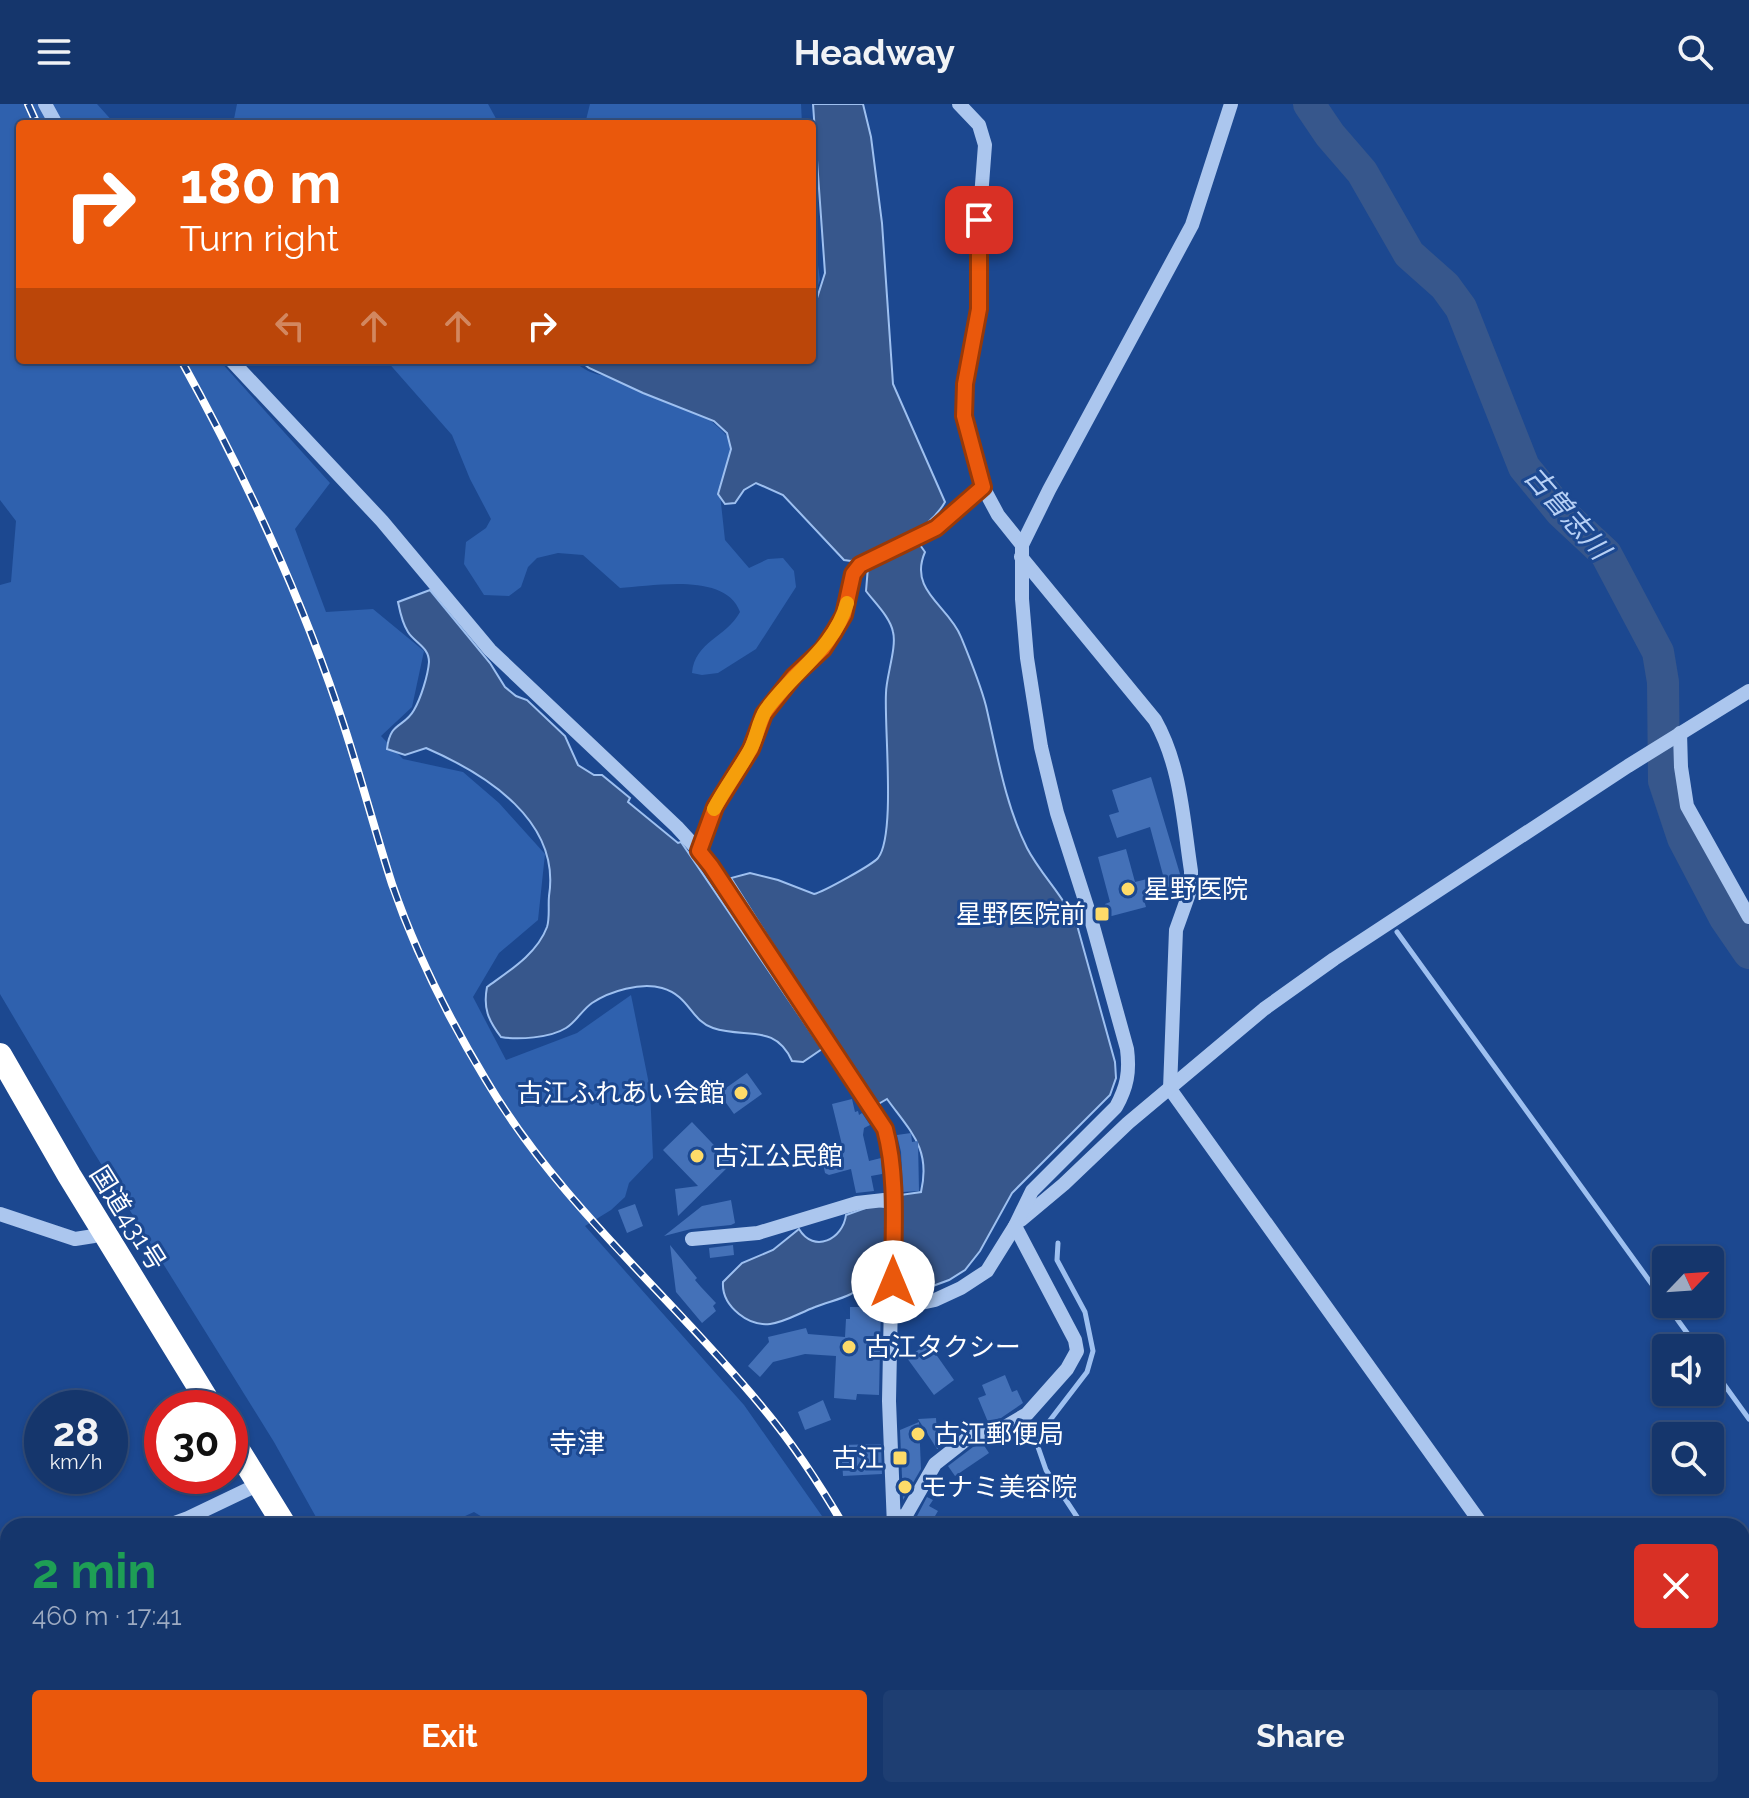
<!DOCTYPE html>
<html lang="en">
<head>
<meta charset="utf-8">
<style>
	:root { --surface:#15366c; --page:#1e3e72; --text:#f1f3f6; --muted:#9dabc2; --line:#34507f; --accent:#ea580c }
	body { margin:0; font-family:Raleway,"Noto Sans JP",sans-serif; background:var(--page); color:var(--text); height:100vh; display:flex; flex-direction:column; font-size:30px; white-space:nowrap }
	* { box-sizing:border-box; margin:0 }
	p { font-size:26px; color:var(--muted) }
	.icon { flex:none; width:44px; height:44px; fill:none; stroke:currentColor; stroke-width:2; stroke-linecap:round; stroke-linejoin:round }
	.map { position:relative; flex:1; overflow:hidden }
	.sheet { position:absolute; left:0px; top:1414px; width:1750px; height:280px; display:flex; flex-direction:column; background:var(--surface); border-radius:24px 24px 0 0; box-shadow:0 2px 6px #0004,0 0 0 2px var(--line) }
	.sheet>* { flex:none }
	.guide { position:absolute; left:16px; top:16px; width:800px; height:244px; border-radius:8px; box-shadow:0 2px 6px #0004,0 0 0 2px var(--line); background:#ea580c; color:#fff; overflow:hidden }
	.needle { width:52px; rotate:65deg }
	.fabs { position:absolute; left:1652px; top:1142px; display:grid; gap:16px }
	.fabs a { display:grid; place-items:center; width:72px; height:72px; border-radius:8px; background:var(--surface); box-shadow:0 2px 6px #0004,0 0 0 2px var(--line); font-size:40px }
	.speed { position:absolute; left:24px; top:1286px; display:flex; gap:16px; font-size:40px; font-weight:700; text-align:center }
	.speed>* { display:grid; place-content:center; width:104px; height:104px; border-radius:50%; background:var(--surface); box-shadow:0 2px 6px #0004,0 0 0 2px var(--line); line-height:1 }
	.speed small { font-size:20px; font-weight:400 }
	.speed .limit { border:12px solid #d22; background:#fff; color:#111 }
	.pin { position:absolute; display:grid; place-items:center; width:68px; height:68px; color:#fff; margin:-34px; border-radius:16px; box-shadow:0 4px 12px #0006 }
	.me { position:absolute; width:88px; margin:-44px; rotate:0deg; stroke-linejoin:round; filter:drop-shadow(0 0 6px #0008) }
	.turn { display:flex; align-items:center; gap:28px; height:168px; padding:0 32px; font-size:36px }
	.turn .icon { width:104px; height:104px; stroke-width:2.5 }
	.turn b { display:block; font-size:56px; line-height:68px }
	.lanes { display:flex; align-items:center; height:76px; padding:0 32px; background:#0003; justify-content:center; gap:40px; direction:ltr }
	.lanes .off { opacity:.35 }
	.round { display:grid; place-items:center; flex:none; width:84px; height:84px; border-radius:8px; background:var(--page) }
	.overview { display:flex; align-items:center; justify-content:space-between; height:136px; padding:0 32px }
	h1 { font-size:48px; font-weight:700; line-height:60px; color:#1e9e55 }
	.cta { display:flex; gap:16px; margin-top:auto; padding:16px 32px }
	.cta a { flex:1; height:92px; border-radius:8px; background:var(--accent); color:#fff; font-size:32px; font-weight:700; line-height:92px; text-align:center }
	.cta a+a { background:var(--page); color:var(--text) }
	header { display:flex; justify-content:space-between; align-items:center; height:104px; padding:0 32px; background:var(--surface); font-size:36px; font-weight:700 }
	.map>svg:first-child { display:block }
	.green { fill:#2f61ae }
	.water { fill:#37578c; stroke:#9ec0f0; stroke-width:2 }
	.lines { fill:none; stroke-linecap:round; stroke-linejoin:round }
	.stream { stroke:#9ec0f0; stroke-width:5 }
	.river { stroke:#37578c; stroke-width:32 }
	.building { fill:#4471b8 }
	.minor { stroke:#abc6ee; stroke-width:14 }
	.highway { stroke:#fff; stroke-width:24 }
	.rail-casing { stroke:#fff; stroke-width:8 }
	.rail { stroke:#1c4890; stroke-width:5; stroke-dasharray:15; stroke-linecap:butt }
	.route-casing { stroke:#983908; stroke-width:20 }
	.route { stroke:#ea580c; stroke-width:14 }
	.slow { stroke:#f59e0b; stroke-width:14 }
	.poi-dot { fill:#fedb69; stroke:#1c4890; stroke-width:3 }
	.labels { text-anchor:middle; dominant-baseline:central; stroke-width:6; stroke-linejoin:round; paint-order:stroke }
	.poi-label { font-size:26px; fill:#fff; stroke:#1c4890; text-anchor:start }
	.street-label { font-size:26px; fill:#fff; stroke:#1c4890 }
	.water-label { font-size:28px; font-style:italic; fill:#b7d0f5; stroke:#1c4890 }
	.neighbourhood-label { font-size:28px; fill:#fff; stroke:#1c4890 }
</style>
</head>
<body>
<header><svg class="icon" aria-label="menu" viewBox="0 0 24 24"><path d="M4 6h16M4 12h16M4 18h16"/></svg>Headway<svg class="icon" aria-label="search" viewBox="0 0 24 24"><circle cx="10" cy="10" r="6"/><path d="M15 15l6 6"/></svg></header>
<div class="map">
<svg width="1749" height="1694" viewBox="0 0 1749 1694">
	<rect width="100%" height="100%" fill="#1c4890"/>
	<g class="green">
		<path d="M 0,0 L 97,0 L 115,20 L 20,20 L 20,256 L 219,256 L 330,379 L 295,425 L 326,508 L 373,505 L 424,547 L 412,603 L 381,632 L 403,655 L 463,668 L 499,699 L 545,750 L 538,816 L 499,849 L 473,893 L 506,956 L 577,929 L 631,891 L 650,985 L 653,1054 L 629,1079 L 625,1093 L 611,1106 L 585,1122 L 744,1301 L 829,1422 L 497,1422 L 474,1408 L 443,1422 L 321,1422 L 274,1338 L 93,1047 L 0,890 L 0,481 L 11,478 L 16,417 L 0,396 Z"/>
		<path d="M 237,0 L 488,0 L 499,20 L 233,20 Z"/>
		<path d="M 590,0 L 801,0 L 802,20 L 585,20 Z"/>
		<path d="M 812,116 L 820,176 L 812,197 Z"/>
		<path d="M 386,256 L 572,256 C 596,276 602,268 628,277 C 666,289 710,307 733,340 L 720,390 L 725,436 L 749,464 L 768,455 L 783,454 L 794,467 L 796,483 L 756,545 L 718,569 L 702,571 L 692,569 C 695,537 726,534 740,508 C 726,468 653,482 620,484 L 583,451 L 558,449 L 537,454 L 528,463 L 521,483 L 509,492 L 484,491 L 464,460 L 466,438 L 486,424 L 491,415 L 470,375 L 452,331 Z"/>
		<path d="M 0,1450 C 15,1479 8,1555 8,1591 L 0,1604 Z"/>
		<path d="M 528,1686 L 806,1686 L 802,1694 L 540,1694 Z"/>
	</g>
	<g class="water">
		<path d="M 813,0 L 863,0 L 871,33 L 882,119 L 893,280 L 945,398 C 926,431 885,443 851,457 L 844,456 L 783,391 L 756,379 L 744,386 L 735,399 L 725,400 L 718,390 L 731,345 L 727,329 L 714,317 L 643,289 L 589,264 L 579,256 L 812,256 L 812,210 L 825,169 Z"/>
		<path d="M 918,438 L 925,448 C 908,487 949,502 961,533 C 970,555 980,579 986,602 C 997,649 1005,700 1027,744 C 1041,771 1064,792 1077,821 L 1115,958 L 1116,974 L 1110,991 L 1012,1089 L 980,1147 L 965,1166 L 949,1176 L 911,1190 L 898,1178 L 900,1091 L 921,1088 C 931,1045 911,1028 887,995 L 875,1002 L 731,774 L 750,769 L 778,776 L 814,790 C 823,788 872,761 878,754 C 896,731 884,623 886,589 C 886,573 897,543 893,528 C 890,513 875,499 866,487 L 868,463 Z"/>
		<path d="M 430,486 L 490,559 L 505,583 L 516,592 L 527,596 L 565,632 L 578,661 L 594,671 L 602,671 L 630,694 L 628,698 L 678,739 L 681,738 L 822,945 L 803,958 L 792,957 C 775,919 746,935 713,924 C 690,916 690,892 662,884 C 641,878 610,887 592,899 C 582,906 576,918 566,924 C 550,934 518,936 501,933 C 488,916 483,904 487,883 C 509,867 537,850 547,823 C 550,814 548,802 549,792 C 561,717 486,670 426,644 L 405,651 L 387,645 C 390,617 404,624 414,606 C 421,594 428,571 429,558 C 429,543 415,539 408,528 C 402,519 400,508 398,498 Z"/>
		<path d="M 874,1101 L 889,1104 L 887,1183 L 877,1174 C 868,1177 860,1185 851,1190 C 839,1196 827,1198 815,1203 C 789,1213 766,1232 739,1210 C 729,1202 722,1192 723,1178 L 742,1159 L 773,1146 L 799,1125 C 814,1150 843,1135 846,1111 Z"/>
	</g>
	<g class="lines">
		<g class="stream">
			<path d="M 1397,828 L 1698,1244"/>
			<path d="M 1058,1139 L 1057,1156 L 1085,1208 L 1093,1247 L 1087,1268 L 1041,1328 L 1038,1343 L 1046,1366 L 1083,1422"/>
			<path d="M 1710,1261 L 1749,1315"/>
			<path d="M 1275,1686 L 1281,1694"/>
		</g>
		<path class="river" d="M 1309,0 L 1330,31 L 1362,68 L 1409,150 L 1445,182 L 1461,204 L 1524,363 L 1561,408 L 1606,450 L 1658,548 L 1663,578 L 1664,677 L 1683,734 L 1725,814 L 1749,849"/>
	</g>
	<g class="building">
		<path d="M 1151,673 L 1180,770 L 1179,784 L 1143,793 L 1146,803 L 1108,813 L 1105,800 L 1110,798 L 1098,753 L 1126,745 L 1135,778 L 1163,771 L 1150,723 L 1117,734 L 1109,711 L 1119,708 L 1112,686 Z"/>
		<path d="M 747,969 L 762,990 L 734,1010 L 719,989 Z"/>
		<path d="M 852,995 L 855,1008 L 858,1007 L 859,1011 L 862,1009 L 870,1021 L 864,1024 L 863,1031 L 869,1057 L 881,1054 L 882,1070 L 871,1072 L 874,1087 L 856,1089 L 851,1065 L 829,1071 L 825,1069 L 822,1054 L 844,1049 L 832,1000 Z"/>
		<path d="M 692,1018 L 730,1058 L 730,1061 L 678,1112 L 675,1085 L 698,1082 L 663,1046 Z"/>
		<path d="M 911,1029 L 912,1038 L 918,1037 L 919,1087 L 903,1088 L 901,1048 L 897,1031 Z"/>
		<path d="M 731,1096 L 735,1119 L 731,1121 L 691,1125 L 664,1132 L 702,1102 Z"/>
		<path d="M 635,1100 L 643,1122 L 627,1129 L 618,1106 Z"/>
		<path d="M 670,1141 L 697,1174 L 695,1176 L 701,1183 L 716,1199 L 713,1202 L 716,1207 L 702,1219 L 676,1188 Z"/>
		<path d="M 733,1141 L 734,1151 L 710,1154 L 709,1144 Z"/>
		<path d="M 863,1199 L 881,1200 L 879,1291 L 857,1290 L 856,1296 L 834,1294 L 836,1252 L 805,1250 L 773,1258 L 760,1273 L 748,1262 L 769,1238 L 768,1233 L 806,1224 L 808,1230 L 845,1233 L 846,1215 L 850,1215 L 850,1203 L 863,1203 Z"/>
		<path d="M 928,1239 L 954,1276 L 934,1291 L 907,1254 Z"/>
		<path d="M 1005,1271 L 1012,1288 L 1017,1286 L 1023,1299 L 1001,1314 L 988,1318 L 978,1294 L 986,1291 L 982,1281 Z"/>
		<path d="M 823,1296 L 831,1316 L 805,1326 L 798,1308 Z"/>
		<path d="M 936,1314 L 938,1345 L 937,1345 L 918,1315 Z"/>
		<path d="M 919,1318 L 921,1365 L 903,1396 L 900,1326 Z"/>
		<path d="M 881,1340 L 882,1370 L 843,1372 L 841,1341 Z"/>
		<path d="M 983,1340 L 989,1349 L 955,1372 L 948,1362 L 973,1343 Z"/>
		<path d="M 927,1393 L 933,1396 L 929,1402 L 938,1407 L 929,1422 L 905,1422 L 915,1416 Z"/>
	</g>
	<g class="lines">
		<g class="minor">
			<path d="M 45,0 L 56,20"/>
			<path d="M 959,0 L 979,21 L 985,41 L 977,146 L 979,205 L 965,280 L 964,312 L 983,383 L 998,411 L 1022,441"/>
			<path d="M 231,256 L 382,417 L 490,546 L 677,723 L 699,747 L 885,1025 L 891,1048 L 893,1095 L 889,1297 L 894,1422"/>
			<path d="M 1021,453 L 1155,616 C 1181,662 1183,715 1191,767 L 1191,784 L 1176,826 L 1170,985 L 1483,1422"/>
			<path d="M 1680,629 L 1681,663 L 1687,702 L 1749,813"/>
			<path d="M 699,747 L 715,703 L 751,645 L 764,610 L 794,572 L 823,545 L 834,528 L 844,511 L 853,470 L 860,461 L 936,424 L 983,383"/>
			<path d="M 0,1110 L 75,1135 L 94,1132 L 103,1127"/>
			<path d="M 1021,1116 L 1064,1080 L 1128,1019 L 1264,905 L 1334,855 L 1628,662 L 1749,587"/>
			<path d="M 692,1135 L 758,1129 L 857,1099 L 893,1095"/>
			<path d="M 893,1205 L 935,1196 L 961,1184 L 987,1167 L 1015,1122 L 1032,1087 L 1116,1003 C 1127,983 1130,968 1127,945 L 1091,815 L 1057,709 L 1041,643 L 1027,554 L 1022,495 L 1022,441 L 1049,386 L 1192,121 L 1231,0"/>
			<path d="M 894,1415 L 906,1411 L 935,1360 L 968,1334 L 1005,1323 L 1027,1310 L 1067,1265 L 1077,1247 L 1075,1236 L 1015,1122"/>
			<path d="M 166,1422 L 188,1414 L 259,1380"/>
			<path d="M 963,1686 L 965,1694"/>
			<path d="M 1672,1686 L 1678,1694"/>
			<path d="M 68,1694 L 69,1686"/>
			<path d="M 825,1694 L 829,1686"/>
		</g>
		<g class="highway">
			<path d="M 0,951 L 69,1071 L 212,1304"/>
			<path d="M 230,1333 L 285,1422"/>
			<path d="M 437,1686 L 442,1694"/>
		</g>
		<defs>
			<g id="rail">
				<path d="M 28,0 L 37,20"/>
				<path d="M 181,256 C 243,368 297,483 338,604 C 358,662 373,721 392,780 C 415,847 449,915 486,976 C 560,1101 672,1193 763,1304 C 794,1341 820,1381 844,1422"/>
				<path d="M 940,1686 L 942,1694"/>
			</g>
		</defs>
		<use href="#rail" class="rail-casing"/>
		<use href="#rail" class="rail"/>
	</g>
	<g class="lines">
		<defs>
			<path id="route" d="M 893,1178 C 893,1127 898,1074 885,1025 L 711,762 L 699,747 L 715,703 L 751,645 L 764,610 L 794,572 L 823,545 L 834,528 L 844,511 L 853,470 L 860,461 L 936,424 L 983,383 L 964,312 L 965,280 L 979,205 L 979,116"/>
		</defs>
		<use href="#route" class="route-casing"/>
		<use href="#route" class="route"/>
		<path class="slow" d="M 714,705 C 725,684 739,666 750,646 C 757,634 758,618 766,606 C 792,569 835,544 847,499"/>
	</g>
	<g class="poi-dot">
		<circle cx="1128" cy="785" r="8"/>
		<rect x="1094" y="802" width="16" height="16" rx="4"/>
		<circle cx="741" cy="989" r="8"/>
		<circle cx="697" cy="1052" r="8"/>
		<circle cx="849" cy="1243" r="8"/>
		<circle cx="918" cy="1330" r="8"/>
		<rect x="892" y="1346" width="16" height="16" rx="4"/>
		<circle cx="905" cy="1383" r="8"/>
	</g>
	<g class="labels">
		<g class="poi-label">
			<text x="1144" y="785">星野医院</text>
			<text x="1086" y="810" text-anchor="end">星野医院前</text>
			<text x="725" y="989" text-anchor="end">古江ふれあい会館</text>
			<text x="713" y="1052">古江公民館</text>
			<text x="865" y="1243">古江タクシー</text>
			<text x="934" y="1330">古江郵便局</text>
			<text x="884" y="1354" text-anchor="end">古江</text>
			<text x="921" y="1383">モナミ美容院</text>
		</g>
		<g class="street-label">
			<text transform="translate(128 1114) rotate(58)">国道431号</text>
		</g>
		<g class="water-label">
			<text transform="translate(1567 409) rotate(49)">古曽志川</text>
		</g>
		<g class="neighbourhood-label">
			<text x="577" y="1339">寺津</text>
		</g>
	</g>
</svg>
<div class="fabs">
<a><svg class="needle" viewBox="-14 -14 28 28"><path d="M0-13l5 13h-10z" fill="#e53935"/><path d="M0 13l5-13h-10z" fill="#9dabc2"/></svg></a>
<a><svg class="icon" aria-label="sound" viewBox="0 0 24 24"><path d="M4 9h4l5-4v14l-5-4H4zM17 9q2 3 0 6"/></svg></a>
<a><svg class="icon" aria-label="search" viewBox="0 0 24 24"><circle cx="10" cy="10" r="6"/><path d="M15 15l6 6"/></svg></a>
</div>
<div class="speed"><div>28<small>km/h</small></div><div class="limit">30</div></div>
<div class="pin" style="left:979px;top:116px;background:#d93025"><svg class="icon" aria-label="arrive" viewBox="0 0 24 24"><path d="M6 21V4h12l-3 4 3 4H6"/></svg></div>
<svg class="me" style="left:893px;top:1178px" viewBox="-20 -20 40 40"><circle r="19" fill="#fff"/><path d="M0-13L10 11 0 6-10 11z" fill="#ea580c"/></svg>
<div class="guide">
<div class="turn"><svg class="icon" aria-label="right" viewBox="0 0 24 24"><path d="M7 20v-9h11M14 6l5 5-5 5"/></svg><div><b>180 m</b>Turn right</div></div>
<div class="lanes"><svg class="icon off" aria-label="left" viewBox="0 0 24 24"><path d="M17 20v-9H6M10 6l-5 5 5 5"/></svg><svg class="icon off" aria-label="ahead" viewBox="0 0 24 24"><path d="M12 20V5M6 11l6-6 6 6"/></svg><svg class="icon off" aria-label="ahead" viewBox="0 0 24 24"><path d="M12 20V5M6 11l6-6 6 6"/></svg><svg class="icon" aria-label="right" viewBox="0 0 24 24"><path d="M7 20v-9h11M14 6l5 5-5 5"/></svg></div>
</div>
<section class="sheet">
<div class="overview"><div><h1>2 min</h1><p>460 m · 17:41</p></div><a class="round" style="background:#d93025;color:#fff"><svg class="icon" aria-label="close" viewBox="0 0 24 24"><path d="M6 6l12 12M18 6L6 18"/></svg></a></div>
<div class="cta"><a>Exit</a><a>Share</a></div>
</section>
</div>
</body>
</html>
